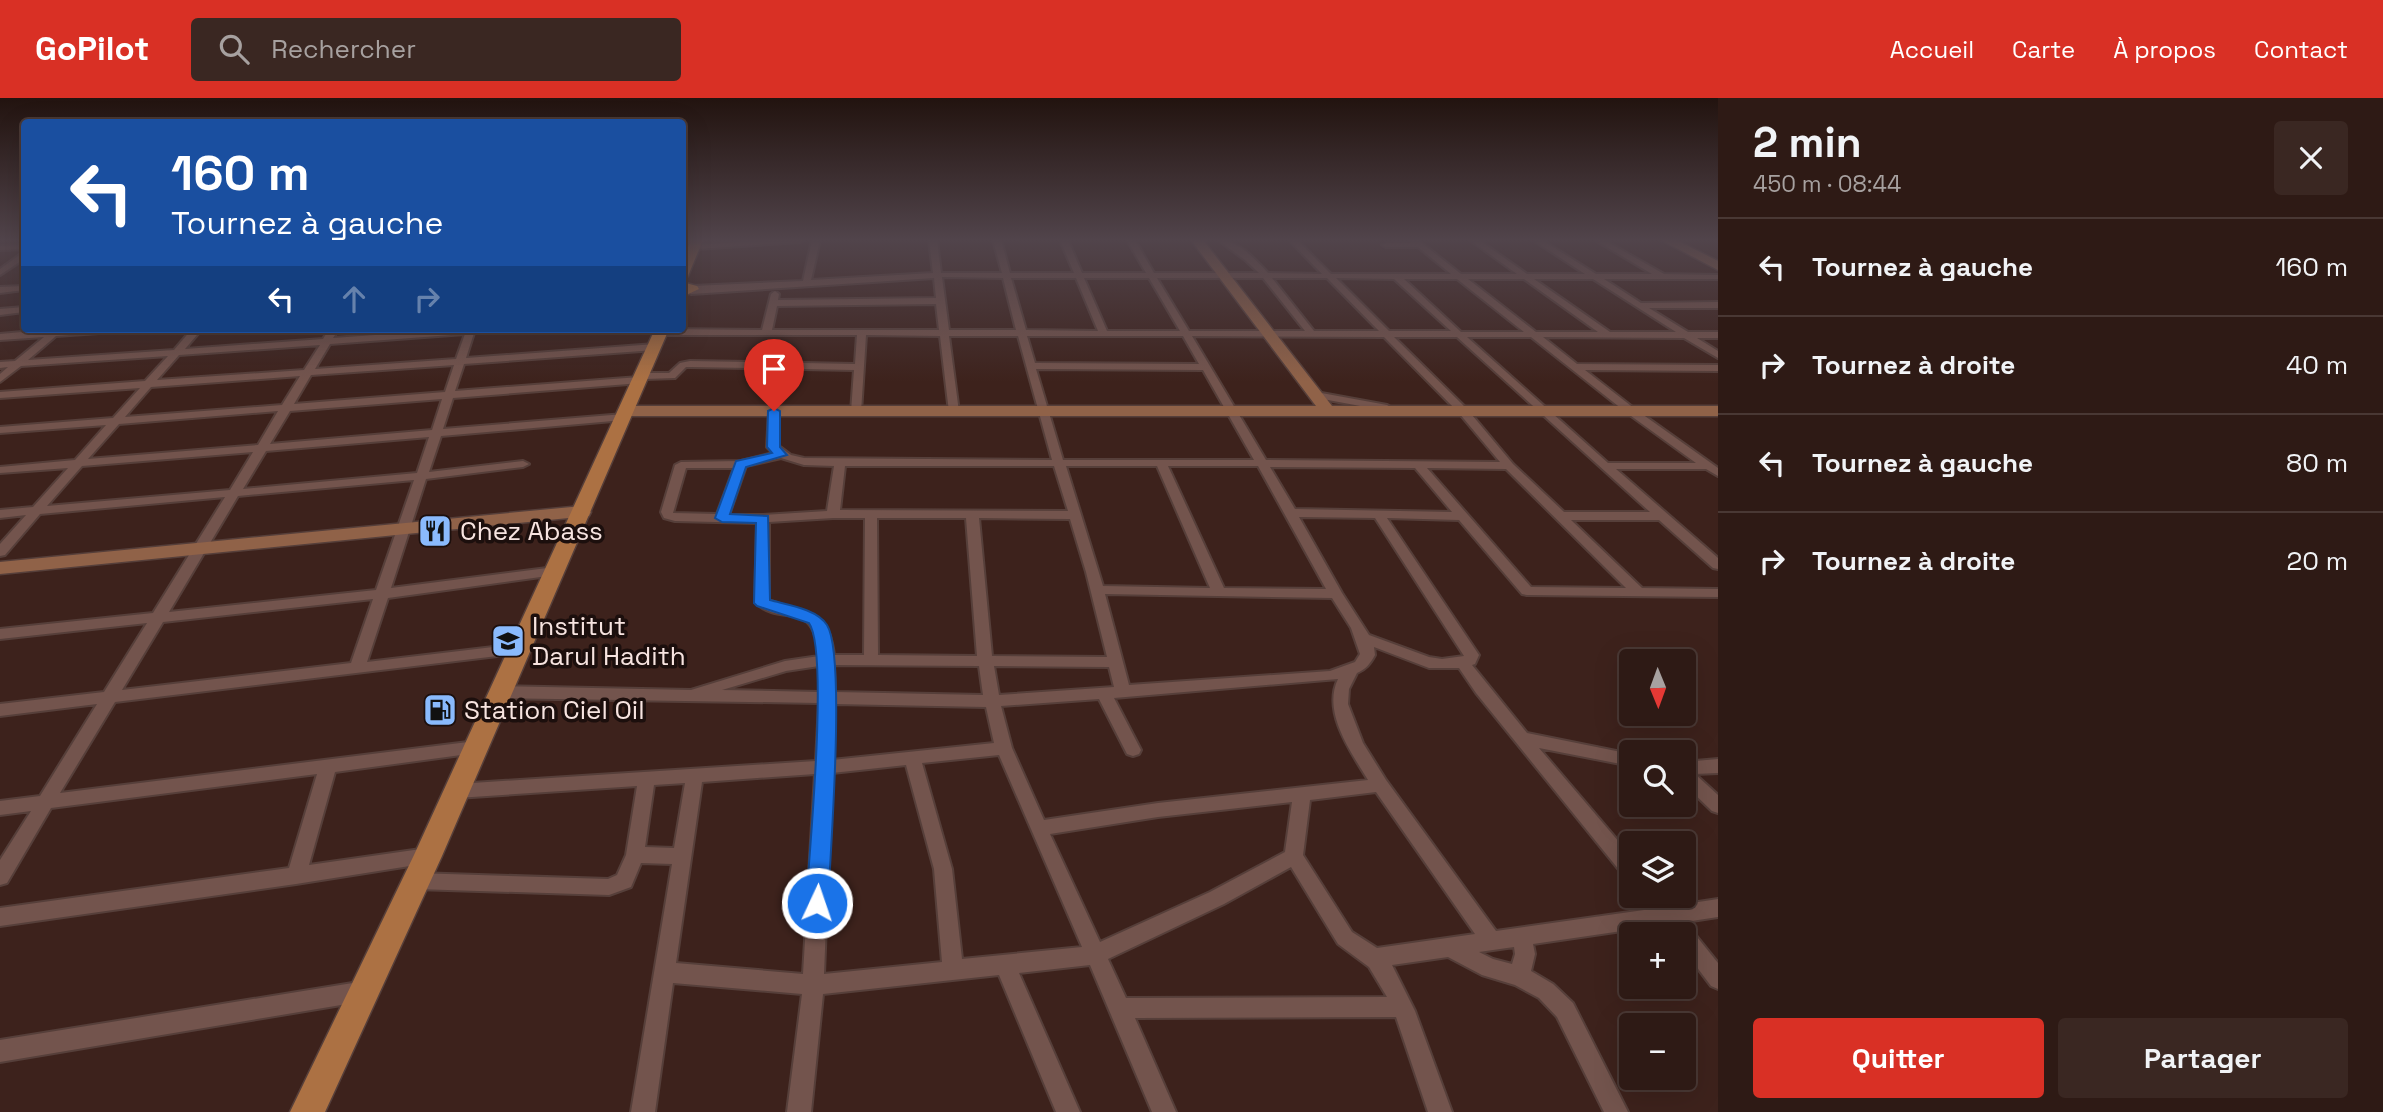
<!DOCTYPE html>
<html lang="fr">
<head>
<meta charset="utf-8">
<style>
	:root { --surface:#2e1a15; --page:#3a2722; --text:#f1f3f6; --muted:#a7a1a0; --line:#493834; --accent:#d93025 }
	body { margin:0; font-family:"Space Grotesk",sans-serif; background:var(--page); color:var(--text); height:100vh; display:flex; flex-direction:column; font-size:26px; white-space:nowrap }
	* { box-sizing:border-box; margin:0 }
	p { font-size:23px; color:var(--muted) }
	.icon { flex:none; width:38px; height:38px; fill:none; stroke:currentColor; stroke-width:2; stroke-linecap:round; stroke-linejoin:round }
	.map { position:relative; flex:1; overflow:hidden }
	.panel { display:flex; flex-direction:column; background:var(--surface); width:665px }
	.panel>* { flex:none }
	.top-card { position:absolute; left:21px; top:21px; width:665px; height:214px; border-radius:7px; box-shadow:0 7px 28px #0002,0 0 0 2px var(--line); background:#1a4fa0; color:#fff; overflow:hidden }
	.needle { width:46px; rotate:179deg }
	.buttons { position:absolute; left:1619px; top:551px; display:grid; gap:14px }
	.buttons a { display:grid; place-items:center; width:77px; height:77px; border-radius:7px; background:var(--surface); box-shadow:0 7px 28px #0002,0 0 0 2px var(--line); font-size:35px }
	.pin { position:absolute; display:grid; place-items:center; width:60px; height:60px; color:#fff; margin:-72px -30px; border-radius:50% 50% 50% 0; rotate:-45deg; box-shadow:0 0 7px #0007 }
	.pin .icon { rotate:45deg }
	.me { position:absolute; width:77px; margin:-38px; rotate:3deg; stroke-linejoin:round; filter:drop-shadow(0 0 5px #0008) }
	.turn { display:flex; align-items:center; gap:24px; height:147px; padding:0 35px; font-size:32px }
	.turn .icon { width:91px; height:91px; stroke-width:2.5 }
	.turn b { display:block; font-size:49px; line-height:60px }
	.lanes { display:flex; align-items:center; height:66px; padding:0 35px; background:#0003; justify-content:center; gap:35px; direction:ltr }
	.lanes .off { opacity:.35 }
	.round { display:grid; place-items:center; flex:none; width:74px; height:74px; border-radius:7px; background:var(--page) }
	.head { display:flex; align-items:center; justify-content:space-between; height:119px; padding:0 35px }
	h1 { font-size:42px; font-weight:700; line-height:52px }
	.action { display:flex; gap:14px; margin-top:auto; padding:14px 35px }
	.action a { flex:1; height:80px; border-radius:7px; background:var(--accent); color:#fff; font-size:28px; font-weight:700; line-height:80px; text-align:center }
	.action a+a { background:var(--page); color:var(--text) }
	ul { padding:0; list-style:none }
	li { display:flex; align-items:center; gap:21px; height:98px; padding:0 35px; border-top:2px solid var(--line) }
	li div { flex:1 }
	li b { display:block; font-size:26px }
	li em { font-style:normal }
	header { display:flex; align-items:center; gap:42px; box-sizing:border-box; height:98px; padding:0 35px; background:var(--accent); color:#fff }
	header strong { font-size:33px }
	nav { display:flex; gap:38px; margin-inline-start:auto; font-size:24px }
	.search { width:490px; height:63px; background:var(--page); display:flex; align-items:center; gap:18px; box-sizing:border-box; padding:0 24px; border-radius:7px; color:var(--muted); font-size:26px }
	main { display:flex; flex:1; min-height:0 }
	.map>svg:first-child { display:block }
	.lines { fill:none; stroke-linecap:round; stroke-linejoin:round }
	.street-casing { stroke:#563f3a; stroke-width:4 }
	.secondary-casing { stroke:#563f3a; stroke-width:3 }
	.primary-casing { stroke:#563f3a; stroke-width:3 }
	.street { fill:#73544d; fill-rule:evenodd }
	.secondary { fill:#906248; fill-rule:evenodd }
	.primary { fill:#ac7143; fill-rule:evenodd }
	.route { fill:#1a73e8; stroke:#114b97; stroke-width:2 }
	.labels { text-anchor:middle; dominant-baseline:central; stroke-width:7; stroke-linejoin:round; paint-order:stroke }
	.poi-label { font-size:26px; fill:#f7e4e0; stroke:#1c0f0d; text-anchor:start }
</style>
</head>
<body>
<header>
<strong>GoPilot</strong>
<div class="search"><svg class="icon" aria-label="search" viewBox="0 0 24 24"><circle cx="10" cy="10" r="6"/><path d="M15 15l6 6"/></svg>Rechercher</div>
<nav><a>Accueil</a><a>Carte</a><a>À propos</a><a>Contact</a></nav>
</header>
<main>
<div class="map">
<svg width="1718" height="1014" viewBox="0 0 1718 1014">
	<rect width="100%" height="100%" fill="#3d221c"/>
	<g class="lines">
		<defs>
			<g id="street">
				<path d="M 767,142 L 804,142 L 800,144 L 682,152 L 682,148 Z"/>
				<path d="M 812,142 L 820,142 L 811,182 L 933,175 L 929,142 L 937,142 L 941,175 L 1002,175 L 993,142 L 1001,142 L 1010,175 L 1074,175 L 1060,142 L 1068,142 L 1082,175 L 1146,175 L 1127,142 L 1135,142 L 1154,175 L 1259,175 L 1245,162 L 1218,142 C 1238,142 1255,161 1268,175 L 1322,176 L 1289,142 L 1297,142 L 1331,176 L 1451,176 L 1418,149 L 1386,149 L 1382,147 L 1386,145 L 1412,145 L 1409,142 L 1418,142 L 1461,176 L 1517,176 L 1470,142 L 1479,142 L 1527,176 L 1585,176 L 1533,142 L 1542,142 L 1596,176 L 1652,176 L 1595,142 L 1604,142 L 1664,176 L 1718,177 L 1718,181 L 1604,181 L 1641,205 L 1718,204 L 1718,210 L 1649,210 L 1688,234 L 1718,234 L 1718,240 L 1697,240 L 1718,253 L 1718,260 L 1684,240 L 1543,239 L 1577,266 L 1718,267 L 1718,273 L 1585,272 L 1635,311 L 1718,370 L 1718,378 L 1706,371 L 1616,371 L 1718,460 L 1718,471 L 1713,470 L 1659,422 L 1571,422 L 1642,490 L 1718,491 L 1718,499 L 1527,497 L 1522,496 L 1459,422 L 1387,420 L 1479,557 L 1475,566 L 1472,567 L 1527,635 L 1631,656 L 1631,668 L 1539,650 L 1631,758 L 1631,780 L 1624,778 L 1476,595 L 1459,570 L 1429,570 L 1374,549 L 1375,557 C 1370,566 1366,571 1357,575 L 1349,591 L 1348,606 L 1363,645 L 1386,682 L 1496,833 L 1651,811 L 1642,798 L 1664,798 L 1672,808 L 1718,801 L 1718,819 L 1685,824 L 1718,865 L 1718,891 L 1711,888 L 1684,852 L 1684,836 L 1671,836 L 1663,827 L 1533,846 L 1535,856 L 1531,873 L 1553,886 L 1573,905 L 1628,1014 L 1604,1014 L 1557,919 L 1539,900 L 1515,887 L 1482,877 L 1448,859 L 1392,867 L 1415,913 L 1452,1014 L 1428,1014 L 1396,919 L 1135,920 L 1176,1014 L 1152,1014 L 1090,867 L 1019,875 L 1080,1014 L 1056,1014 L 999,877 L 823,896 L 811,1014 L 787,1014 L 802,896 L 673,885 L 655,1014 L 631,1014 L 672,766 L 641,765 L 631,789 L 609,797 L 416,791 L 409,789 L 407,783 L 409,777 L 416,775 L 608,781 L 617,777 L 626,757 L 637,688 L 457,700 L 451,698 L 448,693 L 451,688 L 457,686 L 816,663 L 819,605 L 500,600 L 494,598 L 492,594 L 494,590 L 500,588 L 691,592 L 785,563 L 819,558 C 813,497 782,531 755,504 L 757,425 L 675,423 L 664,420 L 661,414 L 675,367 L 681,364 L 741,363 L 773,355 L 767,349 L 769,313 L 774,310 L 779,313 L 779,348 L 791,357 L 804,360 L 1052,362 L 1018,238 L 949,238 L 959,314 L 954,317 L 949,314 L 940,238 L 866,237 L 861,314 L 856,317 L 851,314 L 854,272 L 690,269 L 686,269 L 675,280 L 645,281 L 645,284 L 641,285 L 453,300 L 443,331 L 624,316 L 629,319 L 624,322 L 441,338 L 429,374 L 523,363 L 529,366 L 523,369 L 426,381 L 391,490 L 555,469 L 562,473 L 555,477 L 388,500 L 367,564 L 518,546 L 523,547 L 525,551 L 523,555 L 115,604 L 60,695 L 476,643 L 482,645 L 484,649 L 482,653 L 476,655 L 335,674 L 309,767 L 428,750 L 435,752 L 437,758 L 435,764 L 296,786 L 0,828 L 0,810 L 289,770 L 317,676 L 51,710 L 7,785 L 0,787 L 0,762 L 31,713 L 0,717 L 0,703 L 40,698 L 97,606 L 0,618 L 0,606 L 104,594 L 147,525 L 0,541 L 0,531 L 153,515 L 225,399 L 40,416 L 5,457 L 0,458 L 0,446 L 26,417 L 0,420 L 0,412 L 33,409 L 68,370 L 0,375 L 0,369 L 75,362 L 106,327 L 0,335 L 0,329 L 113,320 L 140,290 L 0,300 L 0,294 L 145,283 L 168,258 L 21,268 L 0,284 L 0,276 L 8,269 L 0,270 L 0,264 L 15,263 L 44,239 L 0,242 L 0,236 L 55,231 L 118,231 L 113,234 L 56,238 L 28,262 L 174,252 L 192,231 L 202,231 L 185,251 L 323,241 L 329,231 L 339,231 L 333,240 L 458,231 L 501,231 L 496,234 L 474,235 L 466,260 L 655,246 L 660,249 L 655,252 L 464,266 L 455,293 L 639,279 L 640,276 L 643,275 L 669,275 L 680,265 L 690,263 L 855,266 L 857,237 L 661,237 L 656,234 L 661,231 L 762,232 L 771,196 L 775,193 L 779,196 L 778,202 L 936,200 L 934,180 L 691,196 L 687,193 L 693,188 L 803,183 ZM 942,179 L 1003,180 L 1016,232 L 949,232 ZM 1011,180 L 1076,180 L 1098,233 L 1026,232 ZM 1084,180 L 1149,180 L 1180,233 L 1107,233 ZM 1157,180 L 1263,180 L 1305,233 L 1189,233 ZM 1272,180 L 1327,180 L 1379,233 L 1314,233 ZM 1336,180 L 1394,181 L 1451,233 L 1389,233 ZM 1404,181 L 1457,181 L 1524,234 L 1461,234 ZM 1468,181 L 1524,181 L 1598,234 L 1536,234 ZM 1534,181 L 1593,181 L 1676,234 L 1610,234 ZM 936,206 L 939,232 L 772,232 L 777,208 ZM 465,236 L 456,261 L 315,271 L 330,246 ZM 1027,238 L 1183,238 L 1199,266 L 1035,265 ZM 1192,238 L 1384,239 L 1459,315 L 1500,364 L 1266,362 ZM 1394,239 L 1457,239 L 1650,414 L 1564,414 L 1513,366 L 1467,311 ZM 1467,239 L 1531,239 L 1627,315 L 1696,365 L 1608,365 ZM 320,247 L 304,272 L 157,282 L 179,257 ZM 454,267 L 445,294 L 294,306 L 311,277 ZM 1036,271 L 1203,272 L 1254,362 L 1063,362 ZM 300,278 L 282,307 L 125,319 L 151,289 ZM 442,301 L 432,332 L 270,346 L 290,313 ZM 278,313 L 258,347 L 88,361 L 119,326 ZM 429,339 L 417,375 L 243,391 L 266,353 ZM 253,354 L 230,392 L 47,408 L 82,368 ZM 781,360 L 804,367 L 834,368 L 827,413 L 763,417 L 729,417 L 746,368 ZM 845,368 L 1054,368 L 1068,413 L 840,412 ZM 1066,368 L 1157,368 L 1210,490 L 1103,488 ZM 1168,368 L 1258,368 L 1326,491 L 1224,490 ZM 1270,369 L 1415,370 L 1452,414 L 1295,411 ZM 686,370 L 734,370 L 717,416 L 673,415 ZM 1427,370 L 1506,371 L 1626,490 L 1531,489 ZM 414,382 L 376,492 L 169,514 L 238,398 ZM 1299,419 L 1375,420 L 1464,558 L 1442,561 L 1429,559 L 1369,537 L 1342,495 ZM 833,420 L 865,420 L 864,557 L 834,557 C 828,508 806,517 769,502 L 769,424 ZM 877,420 L 966,420 L 977,558 L 878,557 ZM 979,420 L 1070,421 L 1086,474 L 1107,559 L 992,558 ZM 1105,496 L 1332,500 L 1351,530 L 1360,556 L 1355,564 L 1330,573 L 1129,587 ZM 373,501 L 351,565 L 122,592 L 163,524 ZM 834,567 L 979,568 L 983,597 L 835,594 ZM 819,568 L 819,594 L 722,592 L 786,573 ZM 994,568 L 1109,569 L 1114,589 L 999,597 ZM 1338,581 C 1322,614 1351,654 1368,682 L 1158,705 L 1044,722 L 1012,650 L 1001,608 L 1099,601 L 1127,656 L 1133,658 L 1139,656 L 1141,652 L 1114,600 ZM 835,606 L 986,609 L 994,645 L 832,662 ZM 999,657 L 1082,849 L 962,861 L 952,771 L 922,665 ZM 906,667 L 934,771 L 942,864 L 824,876 L 832,675 ZM 815,676 L 803,876 L 676,865 L 702,684 ZM 685,685 L 674,750 L 645,749 L 654,687 ZM 1376,694 L 1475,836 L 1377,850 L 1352,834 L 1303,757 L 1310,702 ZM 1292,704 L 1285,754 L 1210,794 L 1100,844 L 1050,736 L 1158,719 ZM 1291,769 L 1338,846 L 1369,869 L 1387,899 L 1126,900 L 1108,861 L 1224,806 ZM 1514,849 L 1515,856 L 1512,866 L 1493,861 L 1479,854 Z"/>
				<path d="M 24,147 L 24,151 L 0,152 L 0,148 Z"/>
				<path d="M 21,156 L 24,156 L 24,161 L 0,177 L 0,171 Z"/>
				<path d="M 24,188 L 24,192 L 0,195 L 0,189 Z"/>
				<path d="M 24,209 L 24,214 L 0,217 L 0,211 Z"/>
				<path d="M 1316,294 L 1387,307 L 1392,310 L 1387,313 L 1312,299 L 1312,295 Z"/>
				<path d="M 1718,661 L 1718,675 L 1695,676 L 1718,697 L 1718,715 L 1712,713 L 1684,686 L 1684,664 Z"/>
				<path d="M 365,883 L 372,886 L 375,893 L 372,900 L 365,903 L 0,964 L 0,942 Z"/>
			</g>
			<g id="secondary">
				<path d="M 1191,142 L 1203,142 L 1332,308 L 1718,308 L 1718,318 L 627,318 L 619,313 L 627,308 L 1316,308 Z"/>
				<path d="M 1661,142 L 1676,142 L 1718,163 L 1718,172 Z"/>
				<path d="M 582,408 L 591,414 L 589,418 L 0,476 L 0,464 Z"/>
			</g>
			<g id="primary">
				<path d="M 691,142 L 703,142 L 688,178 L 682,182 L 682,163 Z"/>
				<path d="M 682,184 L 697,188 L 699,191 L 682,199 Z"/>
				<path d="M 655,231 L 669,231 L 442,758 L 325,1014 L 290,1014 L 414,757 Z"/>
			</g>
		</defs>
		<use href="#street" class="street-casing"/>
		<use href="#secondary" class="secondary-casing"/>
		<use href="#primary" class="primary-casing"/>
		<use href="#street" class="street"/>
		<use href="#secondary" class="secondary"/>
		<use href="#primary" class="primary"/>
	</g>
	<linearGradient id="sky" x2="0" y2="1"><stop stop-color="#22130f"/><stop offset="0.5" stop-color="#51444b"/><stop offset="1" stop-color="#51444b" stop-opacity="0"/></linearGradient>
	<rect width="1718" height="284" fill="url(#sky)"/>
	<path class="route" d="M 774,310 L 780,313 L 780,349 L 787,357 L 746,369 L 730,416 L 768,418 L 770,502 C 788,507 817,511 827,527 C 846,557 830,759 828,805 L 825,812 L 817,815 L 809,812 L 806,805 C 809,759 829,553 809,525 L 757,508 L 754,505 L 756,425 L 722,424 L 715,420 L 736,363 L 772,355 L 767,349 L 768,313 Z"/>
	<defs>
		<symbol id="restaurant-square" viewBox="-11 -11 22 22"><rect x="-9" y="-9" width="18" height="18" rx="4" fill="#8abafc" stroke="#1c0f0d"/><path d="M-5-6h1v4h1v-4h1v4h1v-4h1v5L-1.5 .5V6h-2V.5L-5-1ZM5-6V6H3V1.5H1.5Q1.5-4 5-6Z" fill="#111"/></symbol>
		<symbol id="school-square" viewBox="-11 -11 22 22"><rect x="-9" y="-9" width="18" height="18" rx="4" fill="#8abafc" stroke="#1c0f0d"/><path d="M0-5L7-2L0 1L-7-2ZM-4 1L0 2.5L4 1V4Q0 6-4 4Z" fill="#111"/></symbol>
		<symbol id="fuel-square" viewBox="-11 -11 22 22"><rect x="-9" y="-9" width="18" height="18" rx="4" fill="#8abafc" stroke="#1c0f0d"/><path d="M-5.5-6h7V0h2V4h1.3V-2.5L3-4.5l.8-.8L6-3V5H2.5V1h-1V6h-7ZM-4.2-4.7v3.2H.2V-4.7Z" fill="#111"/></symbol>
	</defs>
	<g fill-rule="evenodd">
		<use href="#restaurant-square" x="416" y="414" width="38" height="38"/>
		<use href="#school-square" x="489" y="524" width="38" height="38"/>
		<use href="#fuel-square" x="421" y="593" width="38" height="38"/>
	</g>
	<g class="labels">
		<g class="poi-label">
			<text x="460" y="433">Chez Abass</text>
			<text x="532" y="528">Institut<tspan x="532" dy="30">Darul Hadith</tspan></text>
			<text x="464" y="612">Station Ciel Oil</text>
		</g>
	</g>
</svg>
<div class="buttons">
<a><svg class="needle" viewBox="-14 -14 28 28"><path d="M0-13l5 13h-10z" fill="#e53935"/><path d="M0 13l5-13h-10z" fill="#a7a1a0"/></svg></a>
<a><svg class="icon" aria-label="search" viewBox="0 0 24 24"><circle cx="10" cy="10" r="6"/><path d="M15 15l6 6"/></svg></a>
<a><svg class="icon" aria-label="layers" viewBox="0 0 24 24"><path d="M12 4l9 5-9 5-9-5zM3 14l9 5 9-5"/></svg></a>
<a>+</a>
<a>−</a>
</div>
<div class="pin" style="left:774px;top:313px;background:#d93025"><svg class="icon" aria-label="arrive" viewBox="0 0 24 24"><path d="M6 21V4h12l-3 4 3 4H6"/></svg></div>
<svg class="me" style="left:817px;top:805px" viewBox="-20 -20 40 40"><circle r="17" fill="#1a73e8" stroke="#fff" stroke-width="3"/><path d="M0-11L8 9 0 5-8 9z" fill="#fff"/></svg>
<div class="top-card">
<div class="turn"><svg class="icon" aria-label="left" viewBox="0 0 24 24"><path d="M17 20v-9H6M10 6l-5 5 5 5"/></svg><div><b>160 m</b>Tournez à gauche</div></div>
<div class="lanes"><svg class="icon" aria-label="left" viewBox="0 0 24 24"><path d="M17 20v-9H6M10 6l-5 5 5 5"/></svg><svg class="icon off" aria-label="ahead" viewBox="0 0 24 24"><path d="M12 20V5M6 11l6-6 6 6"/></svg><svg class="icon off" aria-label="right" viewBox="0 0 24 24"><path d="M7 20v-9h11M14 6l5 5-5 5"/></svg></div>
</div>
</div>
<section class="panel">
<div class="head"><div><h1>2 min</h1><p>450 m · 08:44</p></div><a class="round"><svg class="icon" aria-label="close" viewBox="0 0 24 24"><path d="M6 6l12 12M18 6L6 18"/></svg></a></div>
<ul>
<li><svg class="icon" aria-label="left" viewBox="0 0 24 24"><path d="M17 20v-9H6M10 6l-5 5 5 5"/></svg><div><b>Tournez à gauche</b></div><em>160 m</em></li>
<li><svg class="icon" aria-label="right" viewBox="0 0 24 24"><path d="M7 20v-9h11M14 6l5 5-5 5"/></svg><div><b>Tournez à droite</b></div><em>40 m</em></li>
<li><svg class="icon" aria-label="left" viewBox="0 0 24 24"><path d="M17 20v-9H6M10 6l-5 5 5 5"/></svg><div><b>Tournez à gauche</b></div><em>80 m</em></li>
<li><svg class="icon" aria-label="right" viewBox="0 0 24 24"><path d="M7 20v-9h11M14 6l5 5-5 5"/></svg><div><b>Tournez à droite</b></div><em>20 m</em></li>
</ul>
<div class="action"><a>Quitter</a><a>Partager</a></div>
</section>
</main>
</body>
</html>
